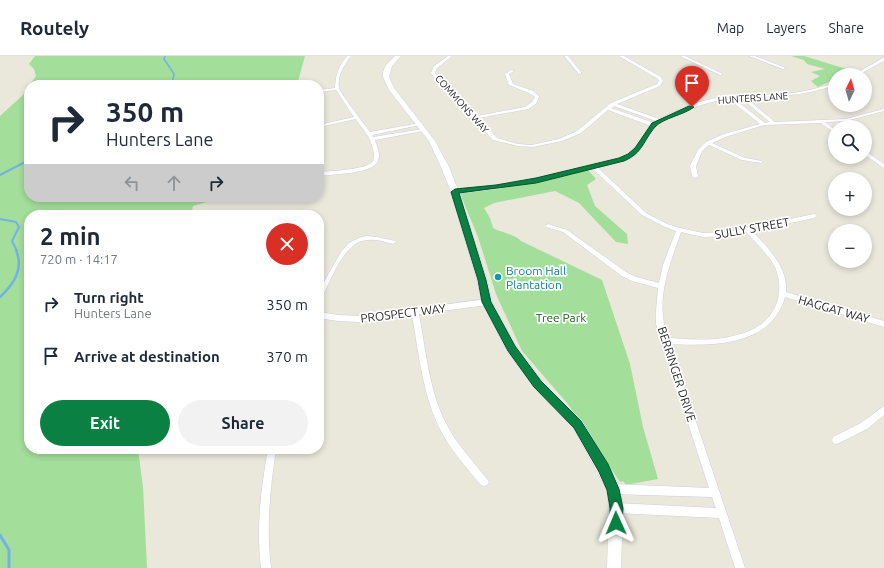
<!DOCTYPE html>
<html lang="en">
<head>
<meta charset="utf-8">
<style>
	:root { --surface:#fff; --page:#f2f2f3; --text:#1f2937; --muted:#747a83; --line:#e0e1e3; --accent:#0b8043 }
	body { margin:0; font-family:Ubuntu,sans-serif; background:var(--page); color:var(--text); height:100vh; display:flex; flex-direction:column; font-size:15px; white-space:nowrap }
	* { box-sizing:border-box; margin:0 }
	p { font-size:13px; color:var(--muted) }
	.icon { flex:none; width:22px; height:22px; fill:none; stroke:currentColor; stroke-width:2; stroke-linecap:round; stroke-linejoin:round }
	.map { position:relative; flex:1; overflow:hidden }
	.side { position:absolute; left:24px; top:154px; width:300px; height:244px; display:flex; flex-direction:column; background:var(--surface); border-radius:16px; box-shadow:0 2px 6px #0003 }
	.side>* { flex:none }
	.guide { position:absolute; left:24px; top:24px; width:300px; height:122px; border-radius:16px; box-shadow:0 2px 6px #0003; background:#fff; color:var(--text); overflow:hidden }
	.needle { width:26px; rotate:5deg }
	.tools { position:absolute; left:828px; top:12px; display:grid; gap:8px }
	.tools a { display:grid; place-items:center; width:44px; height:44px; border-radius:50%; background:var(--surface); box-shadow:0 2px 6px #0003; font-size:20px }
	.pin { position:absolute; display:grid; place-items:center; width:34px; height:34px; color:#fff; margin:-41px -17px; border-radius:50% 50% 50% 0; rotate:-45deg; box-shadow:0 0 4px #0007 }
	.pin .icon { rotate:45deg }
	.me { position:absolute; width:44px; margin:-22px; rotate:359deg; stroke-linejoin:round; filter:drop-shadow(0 0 3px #0008) }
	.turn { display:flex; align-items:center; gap:14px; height:84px; padding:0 16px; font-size:18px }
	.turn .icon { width:52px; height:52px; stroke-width:2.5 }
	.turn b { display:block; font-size:28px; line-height:34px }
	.lanes { display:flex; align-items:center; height:38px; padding:0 16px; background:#0003; justify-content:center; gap:20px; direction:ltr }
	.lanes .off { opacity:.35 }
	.round { display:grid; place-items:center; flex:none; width:42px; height:42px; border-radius:21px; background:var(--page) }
	.headline { display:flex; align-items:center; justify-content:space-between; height:68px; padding:0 16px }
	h1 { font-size:24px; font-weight:700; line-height:30px }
	.primary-button { display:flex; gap:8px; margin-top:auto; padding:8px 16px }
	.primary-button a { flex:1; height:46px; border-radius:24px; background:var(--accent); color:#fff; font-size:16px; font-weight:700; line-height:46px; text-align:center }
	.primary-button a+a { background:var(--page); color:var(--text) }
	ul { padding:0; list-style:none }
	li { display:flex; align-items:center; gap:12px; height:52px; padding:0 16px }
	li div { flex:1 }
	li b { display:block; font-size:15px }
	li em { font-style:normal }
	header { display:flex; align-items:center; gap:24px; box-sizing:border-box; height:56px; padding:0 20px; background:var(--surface); border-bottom:1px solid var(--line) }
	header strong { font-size:19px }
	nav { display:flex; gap:22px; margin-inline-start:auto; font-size:14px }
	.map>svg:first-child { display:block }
	.green { fill:#a3de9a }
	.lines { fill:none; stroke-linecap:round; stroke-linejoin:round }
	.stream-far3 { stroke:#73b1e7; stroke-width:1.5 }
	.stream-far2 { stroke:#73b1e7; stroke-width:2 }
	.stream-far1 { stroke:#73b1e7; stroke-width:2.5 }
	.stream { stroke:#73b1e7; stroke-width:3 }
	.street-casing { stroke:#d0d0e1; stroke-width:1 }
	.secondary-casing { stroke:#d0d0e1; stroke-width:1 }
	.street { fill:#fff; fill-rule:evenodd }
	.secondary { fill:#fff; fill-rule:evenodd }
	.route { fill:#0b8043; stroke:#07532c }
	.culture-dot { fill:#0f9aa8; stroke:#fff; stroke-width:1.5 }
	.labels { text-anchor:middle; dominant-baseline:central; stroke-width:3.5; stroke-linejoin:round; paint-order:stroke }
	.far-street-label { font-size:10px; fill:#282828; stroke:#fff }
	.street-label { font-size:12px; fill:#282828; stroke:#fff }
	.culture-label { font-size:12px; fill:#0d838f; stroke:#fff; text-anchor:start }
	.park-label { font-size:12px; fill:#1e611d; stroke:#fff }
</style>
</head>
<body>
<header>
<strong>Routely</strong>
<nav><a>Map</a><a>Layers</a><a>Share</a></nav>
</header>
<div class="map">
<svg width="884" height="512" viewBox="0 0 884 512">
	<rect width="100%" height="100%" fill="#eae7db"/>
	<g class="green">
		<path d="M 35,0 L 305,0 L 297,29 L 30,29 L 36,20 L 34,13 L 29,8 Z"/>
		<path d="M 791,0 L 804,0 L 853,15 L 845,19 L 835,19 L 835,23 L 818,31 L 811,25 L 820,20 L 811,16 L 825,13 L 807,8 L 804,4 Z"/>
		<path d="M 29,30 L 29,141 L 223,141 L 193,150 L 191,159 L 29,159 L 29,393 L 138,393 L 143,431 L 147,512 L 0,512 L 0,60 L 23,39 Z"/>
		<path d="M 588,114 L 596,123 L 587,129 L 595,150 L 627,178 L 628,188 L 616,186 L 579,147 L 555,135 L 494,147 L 484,152 L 490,162 L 493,172 C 502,177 515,178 521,185 L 602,224 L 630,308 L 643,371 L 658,423 L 626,429 L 623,425 L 620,426 L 568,348 L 522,295 L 496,238 L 478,181 L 459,135 C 503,134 546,125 588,114 Z"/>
	</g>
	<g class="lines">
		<path class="stream-far3" d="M 165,0 L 164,3 L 174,18 L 172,29"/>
		<g class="stream-far2">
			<path d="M 0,119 L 29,104"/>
			<path d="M 0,163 L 16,166 L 19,171 L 12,185 L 17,195"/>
		</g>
		<path class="stream-far1" d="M 0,241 C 14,228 24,213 16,194"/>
		<path class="stream" d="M 0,479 L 9,494 L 9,512"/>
		<defs>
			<g id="street">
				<path d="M 347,0 L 351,0 C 344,9 337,20 339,32 C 340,37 365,69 370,76 L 420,67 L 422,68 L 420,69 L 372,79 L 373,81 L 423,73 L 425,74 L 423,75 L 375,84 C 377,90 381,99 378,105 C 373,118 332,118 319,120 L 319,116 C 329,115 368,114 373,105 C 376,99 372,90 370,84 C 367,77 360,70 356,63 L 319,71 L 319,69 L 354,61 L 336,34 L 319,36 L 319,34 L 335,32 C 336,18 338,11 347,0 Z"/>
				<path d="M 448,0 L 452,0 L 437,12 L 435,17 L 441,25 L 477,60 L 525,51 L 532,46 L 535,41 L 529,37 L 509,29 L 505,18 L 511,14 L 514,15 L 509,18 L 513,28 L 533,35 L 539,40 L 539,41 L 536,48 L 528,53 L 479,62 L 497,82 L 518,88 L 532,89 L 559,83 L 577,75 L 611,47 L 657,28 L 659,25 L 658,23 L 619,0 L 624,0 L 661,21 L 663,25 L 660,30 L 617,48 L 659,63 C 676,55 692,47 711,43 C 738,37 765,40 793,37 C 808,35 821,31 835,27 L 835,29 C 806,40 777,40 746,42 L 775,66 L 846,63 L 884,53 L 884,55 L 846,65 L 825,66 L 835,74 L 835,77 L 821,67 L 764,69 L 728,80 L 712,87 L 745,102 L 762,105 L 762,107 L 742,104 L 709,89 L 702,95 L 696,110 L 698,120 L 695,122 L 692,120 L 690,110 L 698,94 L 706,86 L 724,78 L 760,68 L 729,43 C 709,45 691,52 673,60 C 669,62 663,64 659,67 C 651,73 647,83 641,91 C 630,105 614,107 597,111 L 646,157 L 667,168 L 680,172 L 703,177 L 728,176 L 814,158 L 816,159 L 817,160 L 814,162 L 752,175 C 768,192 788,211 786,236 L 884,265 L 884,271 L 785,241 C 771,291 712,290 670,288 L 745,512 L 735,512 L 719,462 L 616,457 L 613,455 L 611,452 L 613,449 L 616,447 L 716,452 L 712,441 L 613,438 L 610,436 L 608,433 L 610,430 L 613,428 L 709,432 L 656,268 L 656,255 L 658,232 L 632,225 L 622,220 L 563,176 L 546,171 L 545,170 L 548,168 L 567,174 L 626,216 L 636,221 L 659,227 L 663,209 L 676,175 L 663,170 L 642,159 L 592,112 L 536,126 L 496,133 L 455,138 L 452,136 L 455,134 L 496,129 L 536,122 L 619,103 L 633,94 L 651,70 L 608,54 L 581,77 L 562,85 L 532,91 L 518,90 L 493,84 L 474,63 L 472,63 L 472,61 C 459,46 443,33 431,17 L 434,10 ZM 741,42 L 770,66 L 765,67 L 734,43 ZM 614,50 L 656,65 L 654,67 L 611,52 ZM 681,176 L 703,181 L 728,180 L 746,176 C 756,187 768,198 775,211 C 784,231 779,256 760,269 C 750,276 736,280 723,282 C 705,285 686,283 668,282 C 667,277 664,272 664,267 C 658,236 671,205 681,176 Z"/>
				<path d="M 564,0 L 568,0 L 581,16 L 581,18 L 579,18 Z"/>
				<path d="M 680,0 L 685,0 L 723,18 L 720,19 Z"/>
				<path d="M 749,0 L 755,0 L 786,12 L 783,13 Z"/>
				<path d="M 883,2 L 884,2 L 884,5 L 858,19 L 853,19 Z"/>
				<path d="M 865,95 L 884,108 L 884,112 L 865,99 Z"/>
				<path d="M 366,180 L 377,181 L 395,185 L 396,186 L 393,188 C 383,185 372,182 362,185 C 343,190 330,226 321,243 L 319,244 L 319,235 L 341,196 L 349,187 L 359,182 Z"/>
				<path d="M 487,243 L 490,246 L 487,249 L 419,258 C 426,295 429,337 448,371 C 458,390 474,406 487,423 L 489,426 L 487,429 L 484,430 L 481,429 C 467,412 452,396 442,377 C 423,341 419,299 412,259 L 360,266 L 338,265 L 319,262 L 319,256 L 338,259 L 360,260 Z"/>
				<path d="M 884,350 L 884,359 L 867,373 L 839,387 L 836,388 L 833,387 L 832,384 L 833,381 L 861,367 Z"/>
				<path d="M 268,393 L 276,393 C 270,433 266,471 271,512 L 261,512 C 256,471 261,433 268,393 Z"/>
			</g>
			<path id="secondary" d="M 395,0 L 401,0 L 392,10 L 389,21 L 394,32 L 435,85 L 449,111 L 459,136 L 487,224 L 492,246 L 515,289 L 542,325 L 582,365 L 608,408 L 618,428 L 623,452 L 621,512 L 607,512 L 609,452 L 607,434 L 574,373 L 534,331 L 507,295 L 482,246 L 477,224 L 451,136 L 441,111 L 429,85 L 389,34 L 383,21 L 383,16 L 386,9 Z"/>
		</defs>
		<use href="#street" class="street-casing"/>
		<use href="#secondary" class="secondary-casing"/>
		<use href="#street" class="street"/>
		<use href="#secondary" class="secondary"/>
	</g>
	<path class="route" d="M 689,50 L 694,51 C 684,59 663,62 655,71 C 643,85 643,97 624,105 L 536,127 L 459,137 L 486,224 L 491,246 L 515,290 L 541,325 L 581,365 L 608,408 L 619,433 L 623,452 L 622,467 L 620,471 L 616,473 L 611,471 L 610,467 L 610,452 L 607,434 L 599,416 L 574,372 L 534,331 L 508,295 L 482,246 L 478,224 L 451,136 L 455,133 L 496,129 L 536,122 L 619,102 L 628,98 L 635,92 L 652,67 Z"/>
	<circle class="culture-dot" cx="498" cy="221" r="4"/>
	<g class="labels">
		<g class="far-street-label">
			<text transform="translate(753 42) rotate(-4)">HUNTERS LANE</text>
			<text transform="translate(462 48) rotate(48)">COMMONS WAY</text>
		</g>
		<g class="street-label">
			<text transform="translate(752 172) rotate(-10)">SULLY STREET</text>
			<text transform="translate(834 253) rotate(16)">HAGGAT WAY</text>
			<text transform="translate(403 257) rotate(-7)">PROSPECT WAY</text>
			<text transform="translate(677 318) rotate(72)">BERRINGER DRIVE</text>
		</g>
		<g class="culture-label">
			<text x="506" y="214">Broom Hall<tspan x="506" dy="14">Plantation</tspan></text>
		</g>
		<g class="park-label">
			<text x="561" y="261">Tree Park</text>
		</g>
	</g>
</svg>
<div class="tools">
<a><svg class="needle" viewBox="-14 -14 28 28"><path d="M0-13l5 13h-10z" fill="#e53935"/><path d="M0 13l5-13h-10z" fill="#747a83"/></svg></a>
<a><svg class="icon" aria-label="search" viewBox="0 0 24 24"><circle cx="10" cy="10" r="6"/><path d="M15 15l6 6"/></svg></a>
<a>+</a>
<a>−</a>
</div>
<div class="pin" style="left:692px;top:51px;background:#d93025"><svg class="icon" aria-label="arrive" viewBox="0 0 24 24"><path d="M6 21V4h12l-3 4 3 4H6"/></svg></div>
<svg class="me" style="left:616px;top:467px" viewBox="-20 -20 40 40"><path d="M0-17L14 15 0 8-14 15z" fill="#0b8043" stroke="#fff" stroke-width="4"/></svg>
<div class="guide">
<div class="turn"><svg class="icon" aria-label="right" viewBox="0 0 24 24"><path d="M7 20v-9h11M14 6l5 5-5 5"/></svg><div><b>350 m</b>Hunters Lane</div></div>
<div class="lanes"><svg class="icon off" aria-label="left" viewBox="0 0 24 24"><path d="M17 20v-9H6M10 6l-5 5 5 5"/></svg><svg class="icon off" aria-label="ahead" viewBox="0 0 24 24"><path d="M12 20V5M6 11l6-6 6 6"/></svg><svg class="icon" aria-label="right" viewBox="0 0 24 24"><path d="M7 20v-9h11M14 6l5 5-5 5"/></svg></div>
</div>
<section class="side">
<div class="headline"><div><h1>2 min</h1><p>720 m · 14:17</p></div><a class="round" style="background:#d93025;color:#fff"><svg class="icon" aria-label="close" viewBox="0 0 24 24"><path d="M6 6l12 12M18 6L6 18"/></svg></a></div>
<ul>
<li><svg class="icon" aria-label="right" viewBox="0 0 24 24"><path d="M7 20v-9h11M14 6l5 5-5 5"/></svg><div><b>Turn right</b><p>Hunters Lane</p></div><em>350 m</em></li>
<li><svg class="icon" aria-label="arrive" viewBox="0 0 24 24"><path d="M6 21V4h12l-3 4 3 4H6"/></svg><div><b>Arrive at destination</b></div><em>370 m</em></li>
</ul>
<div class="primary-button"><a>Exit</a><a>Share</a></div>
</section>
</div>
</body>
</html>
